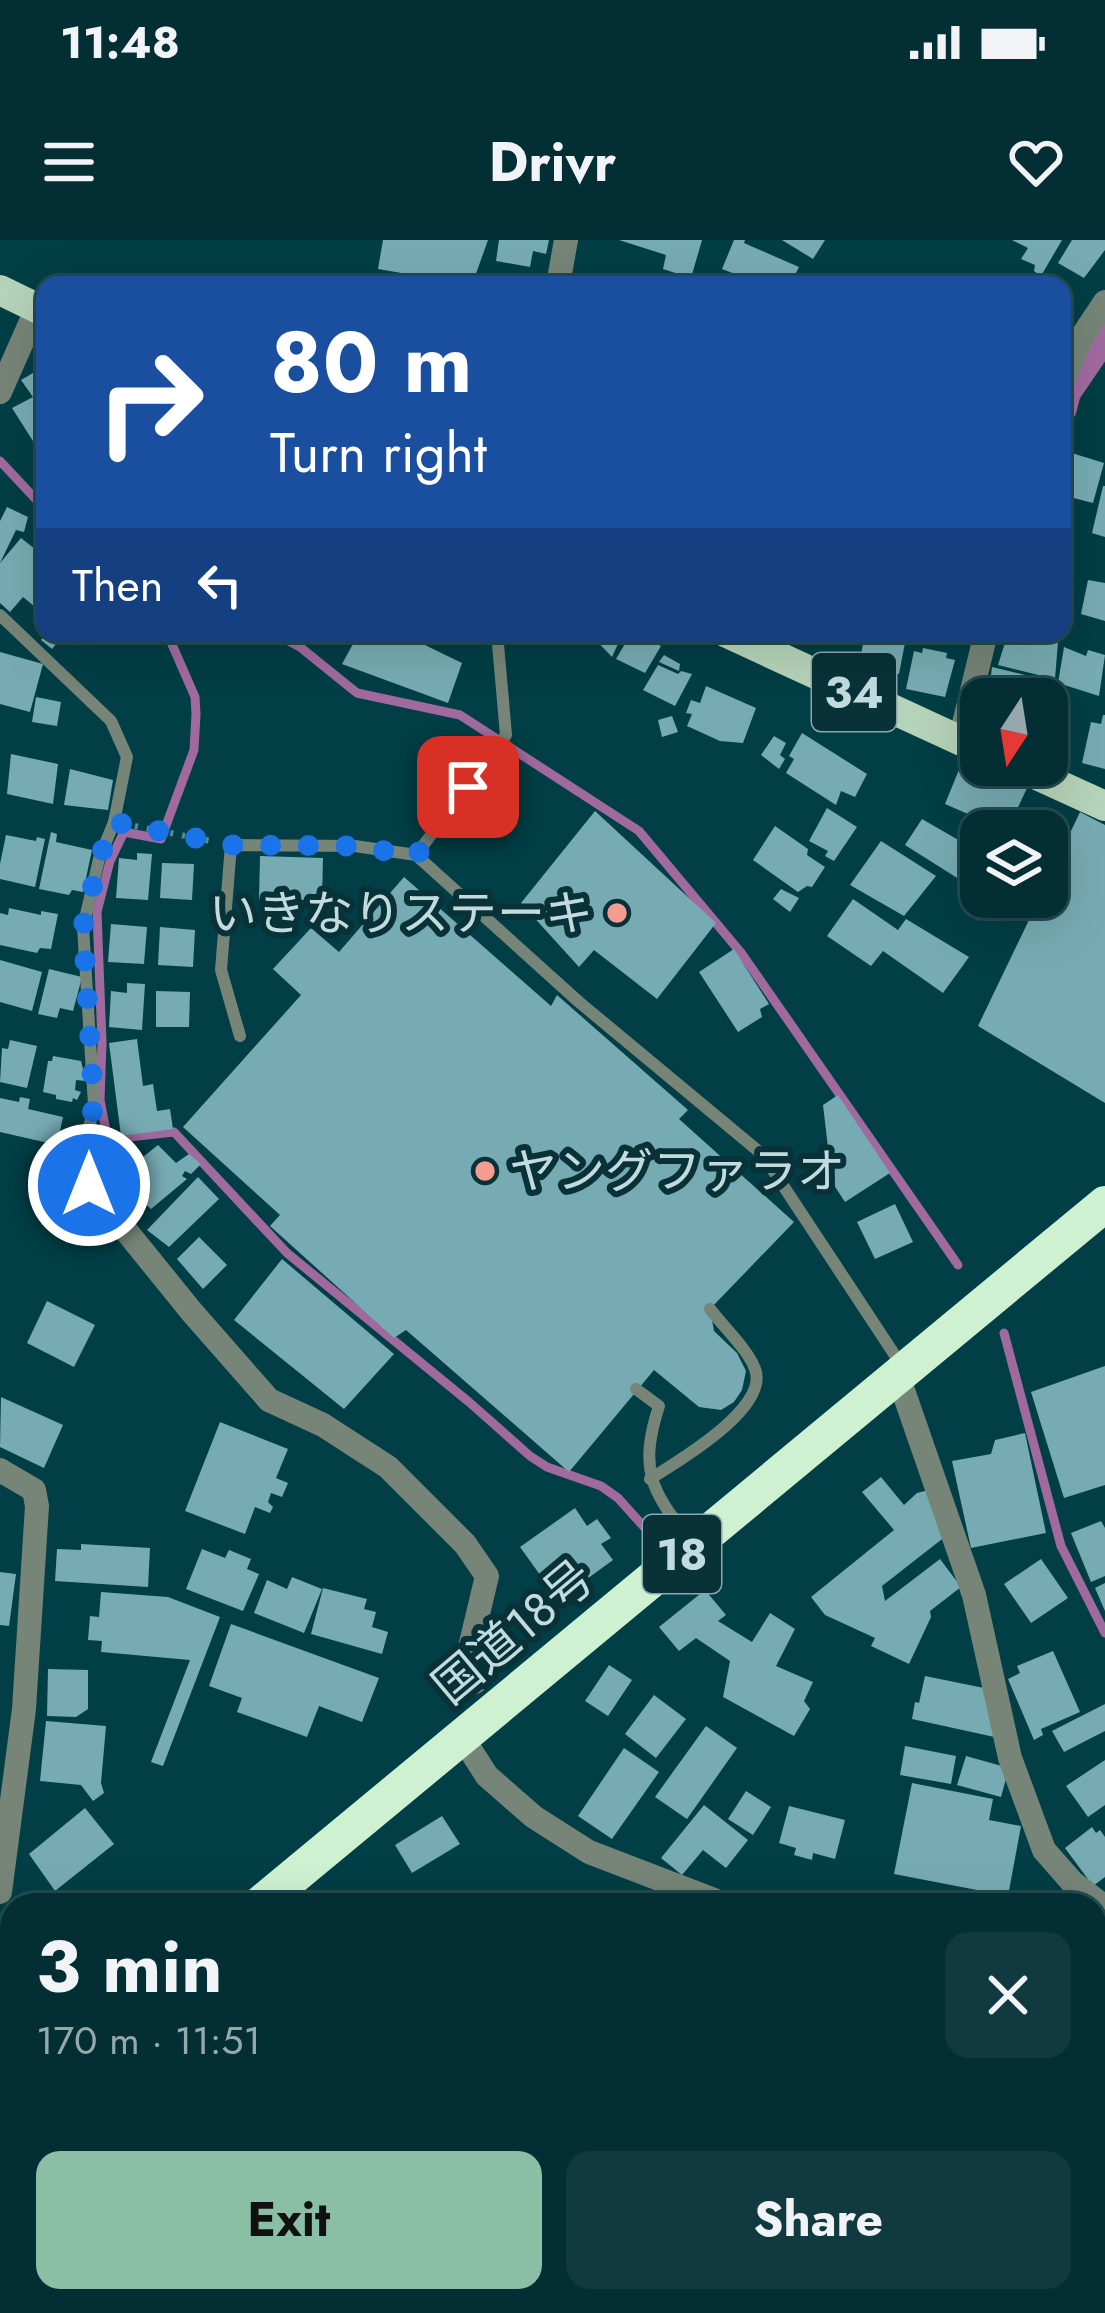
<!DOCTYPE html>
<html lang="en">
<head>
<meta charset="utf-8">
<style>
	:root { --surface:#022e34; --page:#103a40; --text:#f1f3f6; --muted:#96a8ac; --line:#234a4f; --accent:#8abfa5 }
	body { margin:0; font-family:Jost,"Noto Sans JP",sans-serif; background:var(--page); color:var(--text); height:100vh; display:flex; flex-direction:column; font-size:45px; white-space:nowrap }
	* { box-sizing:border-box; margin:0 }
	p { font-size:39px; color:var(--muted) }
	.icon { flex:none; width:66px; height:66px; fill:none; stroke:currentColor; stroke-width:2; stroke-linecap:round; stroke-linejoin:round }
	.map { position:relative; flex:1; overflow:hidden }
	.sheet { position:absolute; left:0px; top:1653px; width:1107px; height:420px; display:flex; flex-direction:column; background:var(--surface); border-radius:36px 36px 0 0; box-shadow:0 12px 48px #0002,0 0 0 3px var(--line) }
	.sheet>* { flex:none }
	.guide { position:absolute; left:36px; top:36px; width:1035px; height:366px; border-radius:24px; box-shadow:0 12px 48px #0002,0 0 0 3px var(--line); background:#1a4fa0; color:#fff; overflow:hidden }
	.needle { width:78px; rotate:192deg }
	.buttons { position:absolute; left:960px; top:438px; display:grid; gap:24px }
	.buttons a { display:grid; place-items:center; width:108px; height:108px; border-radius:24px; background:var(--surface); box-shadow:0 12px 48px #0002,0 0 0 3px var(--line); font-size:60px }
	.pin { position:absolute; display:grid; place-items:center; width:102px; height:102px; color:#fff; margin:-51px; border-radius:24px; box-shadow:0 6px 18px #0006 }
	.me { position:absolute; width:132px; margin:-66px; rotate:0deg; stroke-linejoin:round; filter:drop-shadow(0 0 9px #0008) }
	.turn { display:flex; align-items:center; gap:42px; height:252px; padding:0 36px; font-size:54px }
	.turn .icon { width:156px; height:156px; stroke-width:2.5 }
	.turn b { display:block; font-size:84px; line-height:102px }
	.then { display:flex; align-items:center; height:114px; padding:0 36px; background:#0003; gap:24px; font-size:45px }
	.round { display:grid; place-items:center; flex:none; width:126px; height:126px; border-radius:24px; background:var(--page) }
	.overview { display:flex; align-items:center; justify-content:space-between; height:204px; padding:0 36px }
	h1 { font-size:72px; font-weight:700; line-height:90px }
	.cta { display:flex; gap:24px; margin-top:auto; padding:24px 36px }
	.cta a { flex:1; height:138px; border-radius:24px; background:var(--accent); color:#111; font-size:48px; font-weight:700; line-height:138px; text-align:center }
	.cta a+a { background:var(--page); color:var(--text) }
	.status { display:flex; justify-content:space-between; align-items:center; height:84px; padding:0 60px; background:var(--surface); direction:ltr }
	.status svg { height:33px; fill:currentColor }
	header { display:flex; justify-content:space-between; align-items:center; height:156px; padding:0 36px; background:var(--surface); font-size:54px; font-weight:700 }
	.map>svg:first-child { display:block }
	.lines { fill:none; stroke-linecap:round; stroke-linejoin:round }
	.stream { stroke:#a16a9f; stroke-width:9 }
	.canal { stroke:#a16a9f; stroke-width:30 }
	.building { fill:#77abb3 }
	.path { stroke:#5d898f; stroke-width:6; stroke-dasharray:3 9; stroke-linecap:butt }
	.lane { stroke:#768578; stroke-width:12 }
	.street { stroke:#768578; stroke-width:24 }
	.primary { stroke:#b5d3b8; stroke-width:30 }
	.highway { stroke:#cef1d2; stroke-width:36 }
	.route { stroke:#1a73e8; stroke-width:21; stroke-dasharray:0 37.8 }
	.poi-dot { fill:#f59c90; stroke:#083238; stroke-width:4.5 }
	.labels { text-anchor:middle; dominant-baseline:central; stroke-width:12; stroke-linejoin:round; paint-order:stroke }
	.shield { fill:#083238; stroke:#8aa8ad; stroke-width:3 }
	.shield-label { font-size:45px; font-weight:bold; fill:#c1dbdf }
	.poi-label { font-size:48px; fill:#c1dbdf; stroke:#083238; text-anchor:end }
	.street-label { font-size:48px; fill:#c1dbdf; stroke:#083238 }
</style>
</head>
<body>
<div class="status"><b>11:48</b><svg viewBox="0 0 49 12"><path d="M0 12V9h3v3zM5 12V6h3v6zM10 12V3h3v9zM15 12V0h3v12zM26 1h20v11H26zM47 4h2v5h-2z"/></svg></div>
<header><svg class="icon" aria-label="menu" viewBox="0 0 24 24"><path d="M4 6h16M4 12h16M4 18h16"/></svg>Drivr<svg class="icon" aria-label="heart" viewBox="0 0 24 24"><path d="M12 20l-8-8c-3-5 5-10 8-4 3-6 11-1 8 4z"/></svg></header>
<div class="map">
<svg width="1105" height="2073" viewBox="0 0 1105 2073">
	<rect width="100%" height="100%" fill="#023e45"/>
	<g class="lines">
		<g class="stream">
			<path d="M 0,221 L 45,269"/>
			<path d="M 167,393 L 195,457 L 196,474 L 194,510 L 161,599 L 124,592 L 110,621 L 97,672 L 102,803 L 100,860 L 107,896 L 120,898 L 174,892 L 287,1013 L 469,1162 L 530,1216 L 547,1227 L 601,1246 L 618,1258 L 645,1288"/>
			<path d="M 274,393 L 300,407 L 357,453 L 460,475 L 639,591 L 742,714 L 958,1025"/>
			<path d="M 1004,1093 L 1061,1306 L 1105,1393"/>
		</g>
		<path class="canal" d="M 1062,168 L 1066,152 L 1105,95"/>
	</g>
	<g class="building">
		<path d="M 383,0 L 488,0 L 472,45 L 378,29 Z"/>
		<path d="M 499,0 L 549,0 L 546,14 L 533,11 L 530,27 L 496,21 Z"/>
		<path d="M 619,0 L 702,0 L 691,38 L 663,29 L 666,15 Z"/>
		<path d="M 734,0 L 745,0 L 744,3 L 799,27 L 790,45 L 749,45 L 743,37 L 722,29 Z"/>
		<path d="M 782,0 L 825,0 L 813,19 Z"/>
		<path d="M 1012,0 L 1062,0 L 1041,36 L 1034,31 L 1035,25 L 1021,19 L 1028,8 Z"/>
		<path d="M 1072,0 L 1105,0 L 1105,10 L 1084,38 L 1058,23 Z"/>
		<path d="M 45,126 L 45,220 L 12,168 L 33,157 L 21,140 Z"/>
		<path d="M 1062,210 L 1104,223 L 1093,263 L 1062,255 Z"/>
		<path d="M 1103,246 L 1105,246 L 1105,297 L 1092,293 Z"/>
		<path d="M 7,267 L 28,277 L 24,292 L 16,290 L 0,323 L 0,281 Z"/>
		<path d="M 21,298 L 45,317 L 45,375 L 23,357 L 10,372 L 0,363 L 0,323 Z"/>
		<path d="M 1088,340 L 1105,343 L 1105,381 L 1081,374 Z"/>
		<path d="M 48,393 L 61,398 L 52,409 L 41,400 Z"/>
		<path d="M 359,393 L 400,393 L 462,423 L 448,463 L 342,424 Z"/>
		<path d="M 589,393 L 623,393 L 612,417 Z"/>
		<path d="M 874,393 L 900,397 L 899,402 L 905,403 L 899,434 L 859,425 L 865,394 Z"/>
		<path d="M 1008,393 L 1025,393 L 1058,402 L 1055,439 L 998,425 Z"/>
		<path d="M 629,397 L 643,405 L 647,399 L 661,406 L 645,433 L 616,419 Z"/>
		<path d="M 1064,407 L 1086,416 L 1088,410 L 1105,415 L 1099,456 L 1058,443 Z"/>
		<path d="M 923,408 L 947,413 L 946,418 L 955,420 L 945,457 L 906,449 L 914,411 L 922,413 Z"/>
		<path d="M 0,412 L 43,424 L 30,472 L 0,464 Z"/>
		<path d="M 664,415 L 680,424 L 679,431 L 659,422 Z"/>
		<path d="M 658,425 L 678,434 L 681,431 L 692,434 L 675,466 L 643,450 Z"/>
		<path d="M 992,427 L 1050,441 L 1046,459 L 988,459 Z"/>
		<path d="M 706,446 L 756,468 L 743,503 L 720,501 L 687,486 L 692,474 L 686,473 L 691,460 L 700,463 Z"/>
		<path d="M 36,457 L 61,462 L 57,486 L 32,482 Z"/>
		<path d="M 1103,475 L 1105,475 L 1105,529 L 1082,523 L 1091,482 L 1101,484 Z"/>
		<path d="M 672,476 L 678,492 L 662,497 L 658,480 Z"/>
		<path d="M 802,493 L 867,534 L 855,557 L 841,551 L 836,565 L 786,533 L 794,519 L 789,516 Z"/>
		<path d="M 774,496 L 786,503 L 780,515 L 785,519 L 779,529 L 761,515 Z"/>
		<path d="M 11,514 L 58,524 L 53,564 L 7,554 Z"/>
		<path d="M 965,515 L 1027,548 L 1007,591 L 945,564 Z"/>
		<path d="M 70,529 L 113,540 L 108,570 L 64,565 Z"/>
		<path d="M 827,568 L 857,587 L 834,621 L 825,616 L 828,611 L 809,601 Z"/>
		<path d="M 595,571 L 716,683 L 657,759 L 594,710 L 579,727 L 521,663 Z"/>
		<path d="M 1080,572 L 1105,585 L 1105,863 L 978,786 L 1040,657 L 1047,657 L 1047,642 Z"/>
		<path d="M 922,579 L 981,613 L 981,653 L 905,605 Z"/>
		<path d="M 775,586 L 808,609 L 807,615 L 825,627 L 812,647 L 807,646 L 798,652 L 753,620 Z"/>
		<path d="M 51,592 L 57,594 L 56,602 L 92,610 L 83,652 L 72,650 L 69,655 L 39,649 Z"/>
		<path d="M 6,595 L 36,601 L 37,597 L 45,599 L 35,647 L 0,639 L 0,624 Z"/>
		<path d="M 881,601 L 936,636 L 904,676 L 850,645 Z"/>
		<path d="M 137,613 L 152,614 L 148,660 L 116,658 L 119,618 L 137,620 Z"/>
		<path d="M 260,616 L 323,618 L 322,660 L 259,659 Z"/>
		<path d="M 162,623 L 194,624 L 192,660 L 160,658 Z"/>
		<path d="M 404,637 L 551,766 L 557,755 L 688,870 L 679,879 L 794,982 L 710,1069 L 714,1091 L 737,1113 L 746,1131 L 742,1150 L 734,1162 L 721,1170 L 699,1167 L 654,1130 L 569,1232 L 406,1090 L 394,1098 L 270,986 L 280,975 L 183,887 L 301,755 L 273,729 L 311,688 L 339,712 Z"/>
		<path d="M 781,649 L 799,658 L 790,672 L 773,659 Z"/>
		<path d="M 853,659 L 898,690 L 906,679 L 969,717 L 943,753 L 883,711 L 871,726 L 827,696 Z"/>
		<path d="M 9,668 L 41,675 L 41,671 L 58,674 L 51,709 L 40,708 L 37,713 L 0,705 L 0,673 L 8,675 Z"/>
		<path d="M 111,684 L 147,687 L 144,724 L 108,722 Z"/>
		<path d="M 160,687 L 195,690 L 193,727 L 158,725 Z"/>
		<path d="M 734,709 L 769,764 L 760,769 L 762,777 L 738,792 L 699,732 Z"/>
		<path d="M 0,720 L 42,732 L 32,771 L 0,762 Z"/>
		<path d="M 49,729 L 82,737 L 73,771 L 60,768 L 57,778 L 38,774 Z"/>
		<path d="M 127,743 L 145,744 L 142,790 L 109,787 L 111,751 L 127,753 Z"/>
		<path d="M 156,751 L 190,752 L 189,787 L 156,787 Z"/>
		<path d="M 137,799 L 143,846 L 153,844 L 157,871 L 170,869 L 173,889 L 121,896 L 109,803 Z"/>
		<path d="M 10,800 L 37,806 L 27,848 L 0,842 L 2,808 L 8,809 Z"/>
		<path d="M 53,816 L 81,821 L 86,841 L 76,840 L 75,850 L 81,852 L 77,860 L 73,858 L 72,862 L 56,859 L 56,855 L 43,852 L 48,821 L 52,821 Z"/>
		<path d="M 838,855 L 890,933 L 845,962 L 832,942 L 823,865 Z"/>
		<path d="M 20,857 L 30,859 L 28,869 L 63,877 L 57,905 L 0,892 L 0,858 L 19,862 Z"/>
		<path d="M 158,905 L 176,923 L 189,914 L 201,924 L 191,934 L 185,931 L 182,936 L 187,939 L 151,969 L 137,956 L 128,962 L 123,933 Z"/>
		<path d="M 198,937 L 219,959 L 169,1007 L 147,990 Z"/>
		<path d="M 895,964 L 913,1002 L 875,1019 L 857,982 Z"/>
		<path d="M 199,997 L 227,1025 L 203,1049 L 177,1019 Z"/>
		<path d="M 282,1019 L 394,1114 L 344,1169 L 234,1080 Z"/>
		<path d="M 47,1061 L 95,1085 L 74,1127 L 27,1103 Z"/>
		<path d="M 1105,1126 L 1105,1245 L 1064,1258 L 1031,1152 Z"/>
		<path d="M 1,1157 L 63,1185 L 44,1228 L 0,1207 Z"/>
		<path d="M 220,1182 L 288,1209 L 276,1238 L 288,1243 L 282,1257 L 271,1253 L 268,1262 L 273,1267 L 270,1273 L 255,1267 L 245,1294 L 185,1271 Z"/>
		<path d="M 1025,1193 L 1046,1293 L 971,1308 L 952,1221 L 991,1214 L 995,1200 Z"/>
		<path d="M 881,1237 L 904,1265 L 917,1253 L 933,1249 L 946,1296 L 882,1346 L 885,1361 L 940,1319 L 961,1347 L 930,1371 L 931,1377 L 909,1424 L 871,1406 L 875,1398 L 825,1375 L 811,1357 L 894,1290 L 862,1252 Z"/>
		<path d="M 575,1268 L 587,1286 L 597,1279 L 611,1298 L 601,1304 L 613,1320 L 558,1360 L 520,1307 Z"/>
		<path d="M 1101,1281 L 1105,1288 L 1105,1336 L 1091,1342 L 1071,1293 Z"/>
		<path d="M 81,1304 L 150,1308 L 148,1347 L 55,1341 L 57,1309 L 81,1310 Z"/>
		<path d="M 202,1309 L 225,1318 L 229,1310 L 251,1319 L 247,1329 L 259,1334 L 243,1371 L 186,1349 Z"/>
		<path d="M 1041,1319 L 1068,1358 L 1031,1383 L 1004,1344 Z"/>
		<path d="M 0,1332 L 16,1334 L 9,1386 L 0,1385 Z"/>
		<path d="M 292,1337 L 322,1349 L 304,1393 L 254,1373 L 267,1340 L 287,1349 Z"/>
		<path d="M 1105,1343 L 1105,1371 L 1095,1348 Z"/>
		<path d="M 323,1348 L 367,1359 L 364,1369 L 376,1372 L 372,1387 L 388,1392 L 382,1414 L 311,1394 Z"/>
		<path d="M 705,1350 L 726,1375 L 718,1381 L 752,1402 L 770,1373 L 795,1389 L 776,1426 L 813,1442 L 804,1461 L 810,1469 L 794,1496 L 723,1457 L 730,1421 L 696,1398 L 679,1411 L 659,1387 Z"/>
		<path d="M 101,1352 L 168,1357 L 220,1377 L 163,1526 L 151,1522 L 190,1420 L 101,1412 L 102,1401 L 88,1400 L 90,1376 L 99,1377 Z"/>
		<path d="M 231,1384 L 379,1438 L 362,1482 L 319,1466 L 307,1497 L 237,1472 L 242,1458 L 209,1446 Z"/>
		<path d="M 1053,1411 L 1080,1472 L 1041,1489 L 1043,1495 L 1034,1500 L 1008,1439 L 1020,1433 L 1017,1426 Z"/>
		<path d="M 609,1425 L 632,1440 L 608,1476 L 585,1461 Z"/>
		<path d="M 48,1429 L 88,1430 L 88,1469 L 76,1477 L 47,1476 Z"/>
		<path d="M 925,1436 L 984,1448 L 999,1498 L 912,1479 L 915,1462 L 919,1463 Z"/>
		<path d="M 654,1455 L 686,1479 L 656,1518 L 625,1494 Z"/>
		<path d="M 1105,1464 L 1105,1491 L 1064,1512 L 1052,1491 Z"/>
		<path d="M 46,1481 L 106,1486 L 101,1543 L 104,1553 L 93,1561 L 81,1545 L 40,1541 Z"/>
		<path d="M 706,1486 L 737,1508 L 687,1579 L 655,1557 Z"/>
		<path d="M 905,1506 L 956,1516 L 951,1544 L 900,1535 Z"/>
		<path d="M 624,1508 L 659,1532 L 612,1599 L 578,1576 Z"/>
		<path d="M 966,1516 L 1009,1528 L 1001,1557 L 957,1545 Z"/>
		<path d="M 1105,1520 L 1105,1565 L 1088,1577 L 1066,1546 Z"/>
		<path d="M 912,1543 L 993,1559 L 989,1580 L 1021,1586 L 1008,1656 L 894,1634 Z"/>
		<path d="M 746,1551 L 771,1567 L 753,1595 L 728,1579 Z"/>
		<path d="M 704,1565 L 748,1600 L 726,1628 L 703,1610 L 682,1635 L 661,1618 Z"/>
		<path d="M 789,1566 L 845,1580 L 835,1619 L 813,1613 L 812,1620 L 794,1615 L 796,1608 L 779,1603 Z"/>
		<path d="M 85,1568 L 114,1604 L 55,1651 L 29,1614 Z"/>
		<path d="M 442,1576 L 460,1604 L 412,1633 L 395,1605 Z"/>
		<path d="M 1092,1587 L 1096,1593 L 1100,1590 L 1105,1597 L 1105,1637 L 1093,1646 L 1065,1608 Z"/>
		<path d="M 1095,1686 L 1105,1689 L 1105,1755 L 1101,1769 L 1095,1767 Z"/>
		<path d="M 1095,1885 L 1105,1887 L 1105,1930 L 1102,1929 L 1097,1950 Z"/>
		<path d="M 1095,2002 L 1105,2005 L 1096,2034 L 1095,2034 Z"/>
		<path d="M 134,2061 L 162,2073 L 129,2073 Z"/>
		<path d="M 426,2061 L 458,2061 L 455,2073 L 424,2070 Z"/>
		<path d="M 918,2061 L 946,2061 L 942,2073 L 914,2073 Z"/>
		<path d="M 952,2061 L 970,2061 L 1000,2073 L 948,2073 Z"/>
	</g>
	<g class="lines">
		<path class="path" d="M 135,586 L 216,602"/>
		<g class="lane">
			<path d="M 0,375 L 111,481 L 127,517 L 114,582 L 99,619 L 83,687 L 94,865 L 82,920 L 89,944"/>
			<path d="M 416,615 L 506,495 L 497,393"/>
			<path d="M 240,796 L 221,730 L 231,605 L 355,606 L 416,615 L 579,762 L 763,915 L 904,1129"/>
			<path d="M 636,1149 L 659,1166 C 639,1228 650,1251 690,1299"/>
			<path d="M 650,1239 C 678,1221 770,1168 755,1129 C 749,1111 723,1086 710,1069"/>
		</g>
		<g class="street">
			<path d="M 558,45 L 566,0"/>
			<path d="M 1062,142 L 1083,95 L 1105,62"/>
			<path d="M 0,152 L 37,68"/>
			<path d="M 960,500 L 986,393"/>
			<path d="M 89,945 L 191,1071 L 269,1160 L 323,1185 L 388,1227 L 465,1304 L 487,1336 L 465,1428 L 475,1442"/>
			<path d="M 898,1136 L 974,1355 L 1010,1518 L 1044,1610 L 1072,1642 L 1105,1667"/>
			<path d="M 0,1230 L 34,1250 L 37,1266 L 24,1469 L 0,1652"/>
			<path d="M 462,1497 L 487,1536 L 534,1577 L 589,1612 L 714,1660 L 715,1665"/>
			<path d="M 505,2061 L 504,2068 L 514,2073"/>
			<path d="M 1067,2061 L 1105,2072"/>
			<path d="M 727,2073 L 729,2061"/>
		</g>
		<g class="primary">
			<path d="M 0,50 L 45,72"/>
			<path d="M 727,393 L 981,510"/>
			<path d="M 1015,525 L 1105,566"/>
		</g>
		<g class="highway">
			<path d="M 259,1665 L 1105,964"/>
			<path d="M 0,1877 L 12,1867"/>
		</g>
	</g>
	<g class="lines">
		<path class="route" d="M 89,945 L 82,920 L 94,865 L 83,687 L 99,619 L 114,582 L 231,605 L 355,606 L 416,616 L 468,547"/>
	</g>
	<g class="poi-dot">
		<circle cx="617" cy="673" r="12"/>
		<circle cx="485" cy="931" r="12"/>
	</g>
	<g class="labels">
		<g class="shield">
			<rect x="812" y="413" width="84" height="78" rx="9"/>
			<rect x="643" y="1275" width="78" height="78" rx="9"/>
		</g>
		<g class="shield-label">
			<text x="854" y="452">34</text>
			<text x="682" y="1314">18</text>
		</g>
		<g class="poi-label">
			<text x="593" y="673">いきなりステーキ</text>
			<text x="509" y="931" text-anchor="start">ヤングファラオ</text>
		</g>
		<g class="street-label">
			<text transform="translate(513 1392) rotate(-40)">国道18号</text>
		</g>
	</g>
</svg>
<div class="buttons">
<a><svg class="needle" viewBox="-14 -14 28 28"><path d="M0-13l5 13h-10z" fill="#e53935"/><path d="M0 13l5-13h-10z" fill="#96a8ac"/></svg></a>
<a><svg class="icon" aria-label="layers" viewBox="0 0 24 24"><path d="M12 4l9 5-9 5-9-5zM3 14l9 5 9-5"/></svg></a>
</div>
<div class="pin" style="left:468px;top:547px;background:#d93025"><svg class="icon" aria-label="arrive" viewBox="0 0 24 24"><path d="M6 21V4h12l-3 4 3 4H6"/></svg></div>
<svg class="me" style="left:89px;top:945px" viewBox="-20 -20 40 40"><circle r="17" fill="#1a73e8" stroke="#fff" stroke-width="3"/><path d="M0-11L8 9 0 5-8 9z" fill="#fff"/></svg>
<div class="guide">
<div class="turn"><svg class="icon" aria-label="right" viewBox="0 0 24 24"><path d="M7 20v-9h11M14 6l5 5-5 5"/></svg><div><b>80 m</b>Turn right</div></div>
<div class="then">Then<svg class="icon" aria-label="left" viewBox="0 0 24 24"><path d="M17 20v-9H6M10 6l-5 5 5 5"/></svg></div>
</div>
<section class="sheet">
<div class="overview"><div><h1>3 min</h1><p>170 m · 11:51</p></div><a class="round"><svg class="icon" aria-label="close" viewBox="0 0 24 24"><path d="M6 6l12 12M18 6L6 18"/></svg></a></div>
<div class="cta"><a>Exit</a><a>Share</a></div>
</section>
</div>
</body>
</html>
